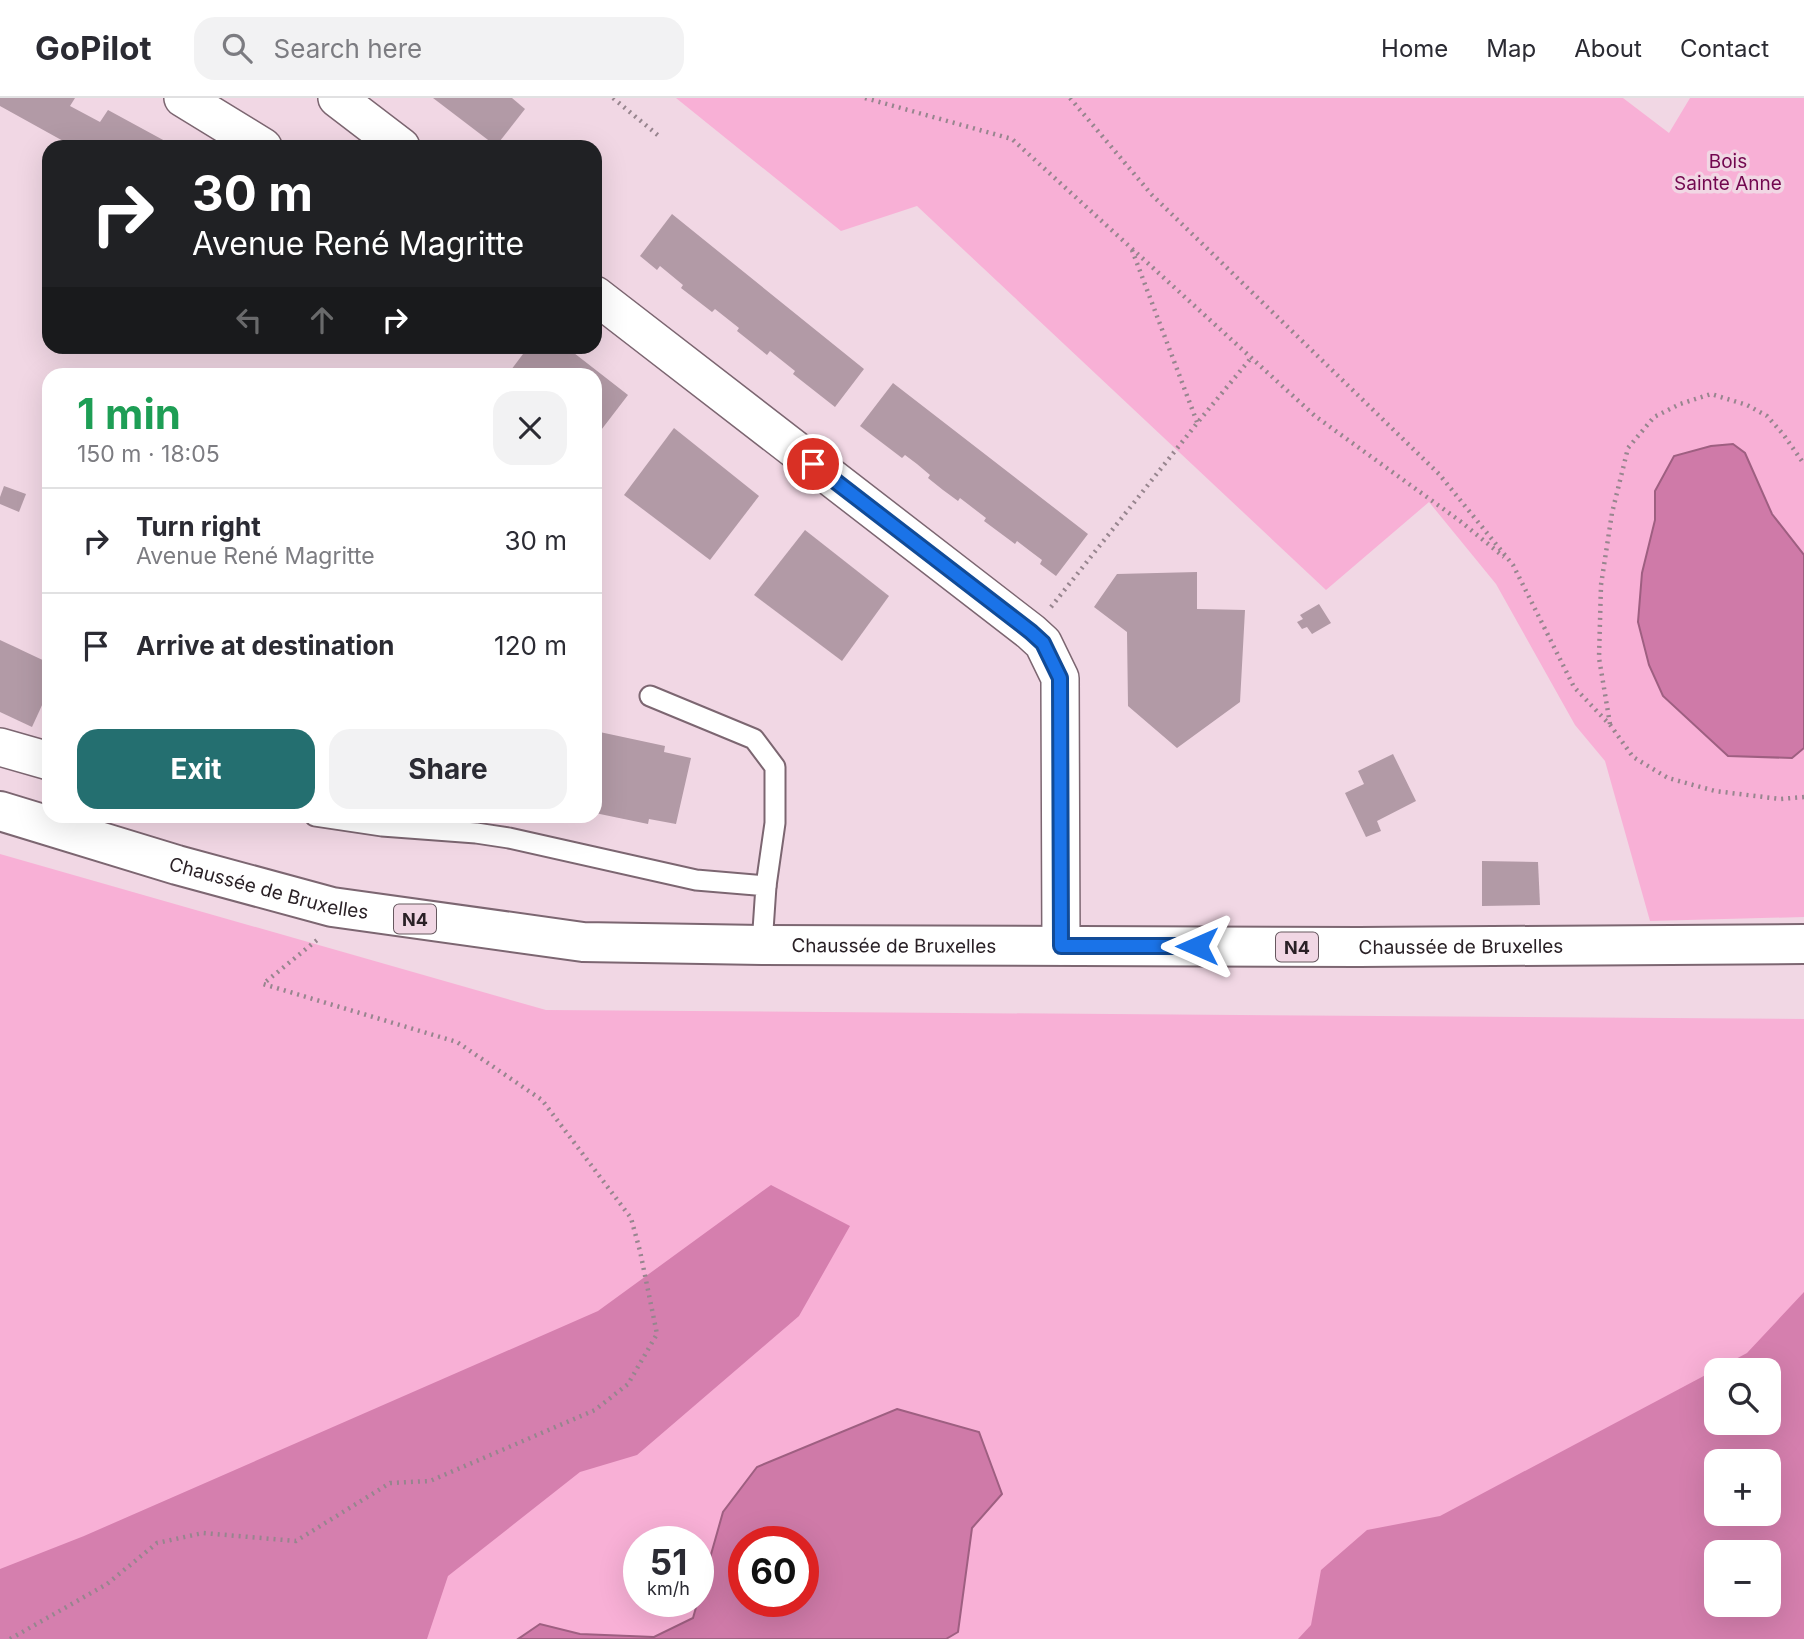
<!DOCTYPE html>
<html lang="en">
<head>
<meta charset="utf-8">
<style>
	:root { --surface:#fff; --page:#f2f2f3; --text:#2b2b33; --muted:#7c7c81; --line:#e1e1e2; --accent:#246f70 }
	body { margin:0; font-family:Inter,sans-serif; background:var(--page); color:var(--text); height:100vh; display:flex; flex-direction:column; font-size:26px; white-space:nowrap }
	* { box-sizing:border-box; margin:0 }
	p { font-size:23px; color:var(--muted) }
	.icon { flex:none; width:38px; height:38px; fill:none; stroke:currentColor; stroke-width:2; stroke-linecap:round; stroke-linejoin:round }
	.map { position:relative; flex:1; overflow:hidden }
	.side { position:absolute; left:42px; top:270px; width:560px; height:455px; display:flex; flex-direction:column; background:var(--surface); border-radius:21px; box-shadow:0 7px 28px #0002 }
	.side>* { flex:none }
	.hud { position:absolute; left:42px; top:42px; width:560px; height:214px; border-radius:21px; box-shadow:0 7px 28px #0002; background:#202124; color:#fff; overflow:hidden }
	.controls { position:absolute; left:1704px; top:1260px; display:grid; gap:14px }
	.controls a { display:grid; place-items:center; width:77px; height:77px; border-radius:14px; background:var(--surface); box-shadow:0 7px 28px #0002; font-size:35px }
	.speed { position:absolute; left:623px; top:1428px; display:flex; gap:14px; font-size:35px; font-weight:700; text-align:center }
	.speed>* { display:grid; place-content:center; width:91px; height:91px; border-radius:50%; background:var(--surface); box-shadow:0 7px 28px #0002; line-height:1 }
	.speed small { font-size:18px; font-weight:400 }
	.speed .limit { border:10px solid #d22; background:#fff; color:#111 }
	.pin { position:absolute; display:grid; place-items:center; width:60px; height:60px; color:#fff; margin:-30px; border:4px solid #fff; border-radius:50%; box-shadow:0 2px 7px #0007 }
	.me { position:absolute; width:77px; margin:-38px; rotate:270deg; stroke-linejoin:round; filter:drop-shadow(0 0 5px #0008) }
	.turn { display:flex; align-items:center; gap:24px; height:147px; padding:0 35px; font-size:32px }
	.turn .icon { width:91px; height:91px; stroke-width:2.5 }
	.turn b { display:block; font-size:49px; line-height:60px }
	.lanes { display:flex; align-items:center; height:66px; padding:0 35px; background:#0003; justify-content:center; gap:35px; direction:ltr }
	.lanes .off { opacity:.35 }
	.round { display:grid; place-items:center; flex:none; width:74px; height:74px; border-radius:21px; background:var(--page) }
	.summary { display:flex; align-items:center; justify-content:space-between; height:119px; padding:0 35px }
	h1 { font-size:42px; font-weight:700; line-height:52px; color:#1e9e55 }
	.action { display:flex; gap:14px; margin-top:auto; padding:14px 35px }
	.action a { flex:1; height:80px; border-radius:21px; background:var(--accent); color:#fff; font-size:28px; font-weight:700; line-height:80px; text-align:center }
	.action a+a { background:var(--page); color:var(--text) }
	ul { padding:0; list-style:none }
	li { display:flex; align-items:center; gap:21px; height:105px; padding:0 35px; border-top:2px solid var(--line) }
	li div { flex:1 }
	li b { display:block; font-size:26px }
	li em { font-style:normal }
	header { display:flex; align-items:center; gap:42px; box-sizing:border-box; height:98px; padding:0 35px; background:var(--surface); border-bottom:2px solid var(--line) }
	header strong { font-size:33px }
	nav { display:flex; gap:38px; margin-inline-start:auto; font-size:24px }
	.search { width:490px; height:63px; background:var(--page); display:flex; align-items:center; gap:18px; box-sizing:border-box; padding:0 24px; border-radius:21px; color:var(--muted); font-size:26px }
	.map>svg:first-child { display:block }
	.green { fill:#f8b0d6; fill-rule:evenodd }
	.forest { fill:#d57fae; fill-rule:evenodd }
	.water { fill:#cf7aa8; stroke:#9e5f81; stroke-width:2; fill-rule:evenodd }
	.building { fill:#b29aa6 }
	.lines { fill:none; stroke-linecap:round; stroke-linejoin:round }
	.service-casing { stroke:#7c6671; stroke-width:23 }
	.minor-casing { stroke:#7c6671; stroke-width:40 }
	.primary-casing { stroke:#7c6671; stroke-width:42 }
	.path { stroke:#97858e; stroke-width:4.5; stroke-dasharray:2 5; stroke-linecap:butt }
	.service { stroke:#fff; stroke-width:19 }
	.minor { stroke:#fff; stroke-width:37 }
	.primary { stroke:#fff; stroke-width:38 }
	.route-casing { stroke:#114b97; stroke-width:18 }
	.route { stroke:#1a73e8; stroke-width:12 }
	.labels { text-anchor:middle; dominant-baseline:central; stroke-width:7; stroke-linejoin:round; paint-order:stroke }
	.shield { fill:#f1d7e4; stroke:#66585f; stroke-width:2 }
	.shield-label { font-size:18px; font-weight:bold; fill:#2a2126 }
	.park-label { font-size:19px; fill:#72074f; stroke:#f1d7e4 }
	.street-label { font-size:19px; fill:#2a2126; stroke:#f1d7e4 }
</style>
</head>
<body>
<header>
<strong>GoPilot</strong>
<div class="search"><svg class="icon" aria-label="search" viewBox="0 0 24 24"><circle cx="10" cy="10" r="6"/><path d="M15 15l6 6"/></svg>Search here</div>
<nav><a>Home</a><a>Map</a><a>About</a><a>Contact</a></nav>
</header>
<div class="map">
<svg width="1804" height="1541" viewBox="0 0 1804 1541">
	<rect width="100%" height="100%" fill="#f1d7e4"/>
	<g class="green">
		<path d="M 676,0 L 1623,0 L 1669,35 L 1690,0 L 1804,0 L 1804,819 L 1650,823 L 1605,663 L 1575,627 L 1496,486 L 1429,404 L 1326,492 L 917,108 L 841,133 Z"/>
		<path d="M 0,756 L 546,912 L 1804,921 L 1804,1541 L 0,1541 ZM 1717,1272 L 1769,1272 L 1769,1325 L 1717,1325 ZM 1717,1363 L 1769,1363 L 1769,1416 L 1717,1416 ZM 639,1444 L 698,1444 L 698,1503 L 639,1503 ZM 744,1444 L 803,1444 L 803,1503 L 744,1503 ZM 1717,1454 L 1769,1454 L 1769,1507 L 1717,1507 Z"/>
	</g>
	<g class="forest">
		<path d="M 771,1087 L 850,1128 L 799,1218 L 637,1357 L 580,1374 L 448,1478 L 427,1541 L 0,1541 L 0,1471 L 84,1438 L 598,1213 Z"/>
		<path d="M 1804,1194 L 1804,1541 L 1298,1541 L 1311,1527 L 1321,1472 L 1367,1432 L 1440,1418 L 1747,1255 ZM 1717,1272 L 1769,1272 L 1769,1325 L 1717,1325 ZM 1717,1363 L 1769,1363 L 1769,1416 L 1717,1416 ZM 1717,1454 L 1769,1454 L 1769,1507 L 1717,1507 Z"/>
	</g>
	<g class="water">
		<path d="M 1733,346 L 1745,355 L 1772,416 L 1804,457 L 1804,650 L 1792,660 L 1728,658 L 1663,598 L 1649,567 L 1638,524 L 1642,475 L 1655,422 L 1655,393 L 1674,358 L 1711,348 Z"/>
		<path d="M 897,1311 L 979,1334 L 1002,1396 L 972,1430 L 958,1534 L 946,1541 L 518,1541 L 540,1526 L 580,1536 L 654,1539 L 693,1520 L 723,1414 L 757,1369 ZM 744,1444 L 803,1444 L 803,1503 L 744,1503 Z"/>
	</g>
	<g class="building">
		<path d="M 0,0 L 75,0 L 70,8 L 100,24 L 108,12 L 165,43 L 162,49 L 74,49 L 0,8 Z"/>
		<path d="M 433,0 L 512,0 L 525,11 L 496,48 Z"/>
		<path d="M 672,116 L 864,271 L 835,309 L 793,276 L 795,273 L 770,253 L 767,257 L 737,233 L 739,230 L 715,211 L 712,214 L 681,190 L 683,187 L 660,168 L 657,172 L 640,158 Z"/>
		<path d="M 529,248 L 565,248 L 628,297 L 595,340 L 595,276 L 508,276 Z"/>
		<path d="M 893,285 L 1088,436 L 1056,478 L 1040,466 L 1042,462 L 1030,453 L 1017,443 L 1015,446 L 984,423 L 986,420 L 960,400 L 958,403 L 943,392 L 928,380 L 930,377 L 917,366 L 905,357 L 902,360 L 860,328 Z"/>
		<path d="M 674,330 L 759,398 L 710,462 L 624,397 Z"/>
		<path d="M 4,388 L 26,396 L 19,414 L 0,406 L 0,399 Z"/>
		<path d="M 805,432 L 889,498 L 842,563 L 754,497 Z"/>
		<path d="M 1197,474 L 1197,511 L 1245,512 L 1240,604 L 1177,650 L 1128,608 L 1127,534 L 1094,509 L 1117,476 Z"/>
		<path d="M 1319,506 L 1331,525 L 1312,536 L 1307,529 L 1302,531 L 1297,524 L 1303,521 L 1300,517 Z"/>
		<path d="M 0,542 L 49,565 L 49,592 L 32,629 L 0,614 Z"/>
		<path d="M 595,633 L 665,648 L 664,654 L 691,660 L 676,726 L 649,721 L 648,726 L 595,715 Z"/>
		<path d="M 1393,656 L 1416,703 L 1377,723 L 1381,733 L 1366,739 L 1345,695 L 1364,686 L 1358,673 Z"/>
		<path d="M 1482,763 L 1538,764 L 1540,807 L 1482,808 Z"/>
	</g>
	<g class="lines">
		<defs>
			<g id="service">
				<path d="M 650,598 L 754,641 L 775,669 L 775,725 L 766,788"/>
				<path d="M 315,718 L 382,728 L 476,735 L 509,740 L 696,782 L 766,788 L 762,847"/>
			</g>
			<g id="minor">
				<path d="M 183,0 L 263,49"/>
				<path d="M 337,0 L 401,49"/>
				<path d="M 595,197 L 1031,534 L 1043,545 L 1060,580 L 1061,848"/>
				<path d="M 0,649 L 49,663"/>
			</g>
			<g id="primary">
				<path id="s1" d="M 0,713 L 177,767 L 332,809 L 583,844 L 762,847 L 1359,849 L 1804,846"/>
			</g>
		</defs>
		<use href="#service" class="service-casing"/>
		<use href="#minor" class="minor-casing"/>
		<use href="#primary" class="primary-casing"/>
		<g class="path">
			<path d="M 613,0 L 660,39"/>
			<path d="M 865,0 L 1012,41 L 1315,318 L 1460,423 L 1504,459"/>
			<path d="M 1070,0 L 1152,97 L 1439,376 L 1513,467 L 1574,589 L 1611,628 L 1633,659 L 1668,680 L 1715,693 L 1780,701 L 1804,699"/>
			<path d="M 1132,152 L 1197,324"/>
			<path d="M 1051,509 L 1198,324 L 1251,260"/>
			<path d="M 1610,626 L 1599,560 L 1601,487 L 1612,415 L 1628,350 L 1654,319 L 1680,306 L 1711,296 L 1747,307 L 1767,318 L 1783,336 L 1804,366"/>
			<path d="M 10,1541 L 107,1486 L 157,1445 L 203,1435 L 296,1443 L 390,1385 L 430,1383 L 595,1312 L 628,1286 L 657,1236 L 640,1153 L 631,1120 L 542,1002 L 457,944 L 263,886 L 317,842"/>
		</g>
		<use href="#service" class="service"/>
		<use href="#minor" class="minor"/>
		<use href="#primary" class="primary"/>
	</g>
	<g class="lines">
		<defs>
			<path id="route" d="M 813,366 L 1031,534 L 1043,545 L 1060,580 L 1061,848 L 1197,848"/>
		</defs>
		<use href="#route" class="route-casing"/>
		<use href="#route" class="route"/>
	</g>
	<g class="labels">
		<g class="shield">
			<rect x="394" y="806.5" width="42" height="29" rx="5"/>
			<rect x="1276" y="834.5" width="42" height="29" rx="5"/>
		</g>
		<g class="shield-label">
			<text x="415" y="821">N4</text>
			<text x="1297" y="849">N4</text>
		</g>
		<g class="park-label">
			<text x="1728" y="63">Bois<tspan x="1728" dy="22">Sainte Anne</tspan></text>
		</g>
		<g class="street-label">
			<text stroke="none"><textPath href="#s1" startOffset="280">Chaussée de Bruxelles</textPath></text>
			<text stroke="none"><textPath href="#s1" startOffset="910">Chaussée de Bruxelles</textPath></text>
			<text stroke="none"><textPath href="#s1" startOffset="1477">Chaussée de Bruxelles</textPath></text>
		</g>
	</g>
</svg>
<div class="controls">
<a><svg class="icon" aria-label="search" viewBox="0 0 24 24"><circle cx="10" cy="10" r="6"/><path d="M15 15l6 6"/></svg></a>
<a>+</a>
<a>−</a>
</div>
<div class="speed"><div>51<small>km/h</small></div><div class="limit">60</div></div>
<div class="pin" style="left:813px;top:366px;background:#d93025"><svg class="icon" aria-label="arrive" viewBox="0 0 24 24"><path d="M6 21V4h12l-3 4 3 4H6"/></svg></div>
<svg class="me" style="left:1197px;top:848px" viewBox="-20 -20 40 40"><path d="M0-17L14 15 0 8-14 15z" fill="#1a73e8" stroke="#fff" stroke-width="4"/></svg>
<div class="hud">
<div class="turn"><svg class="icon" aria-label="right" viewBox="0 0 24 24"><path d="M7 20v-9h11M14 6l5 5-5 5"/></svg><div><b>30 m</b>Avenue René Magritte</div></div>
<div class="lanes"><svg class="icon off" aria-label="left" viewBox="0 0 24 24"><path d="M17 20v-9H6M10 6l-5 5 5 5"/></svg><svg class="icon off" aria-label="ahead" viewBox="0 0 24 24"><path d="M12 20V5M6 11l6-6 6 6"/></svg><svg class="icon" aria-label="right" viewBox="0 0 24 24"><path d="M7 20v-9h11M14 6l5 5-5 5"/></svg></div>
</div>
<section class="side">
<div class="summary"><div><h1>1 min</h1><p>150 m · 18:05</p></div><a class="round"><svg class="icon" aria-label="close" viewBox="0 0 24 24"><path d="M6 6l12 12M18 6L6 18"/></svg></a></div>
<ul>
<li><svg class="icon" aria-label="right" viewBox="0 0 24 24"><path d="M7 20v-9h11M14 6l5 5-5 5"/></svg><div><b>Turn right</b><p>Avenue René Magritte</p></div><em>30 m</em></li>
<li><svg class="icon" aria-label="arrive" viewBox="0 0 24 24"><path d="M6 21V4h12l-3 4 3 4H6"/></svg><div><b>Arrive at destination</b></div><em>120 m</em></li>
</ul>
<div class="action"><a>Exit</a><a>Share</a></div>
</section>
</div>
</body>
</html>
